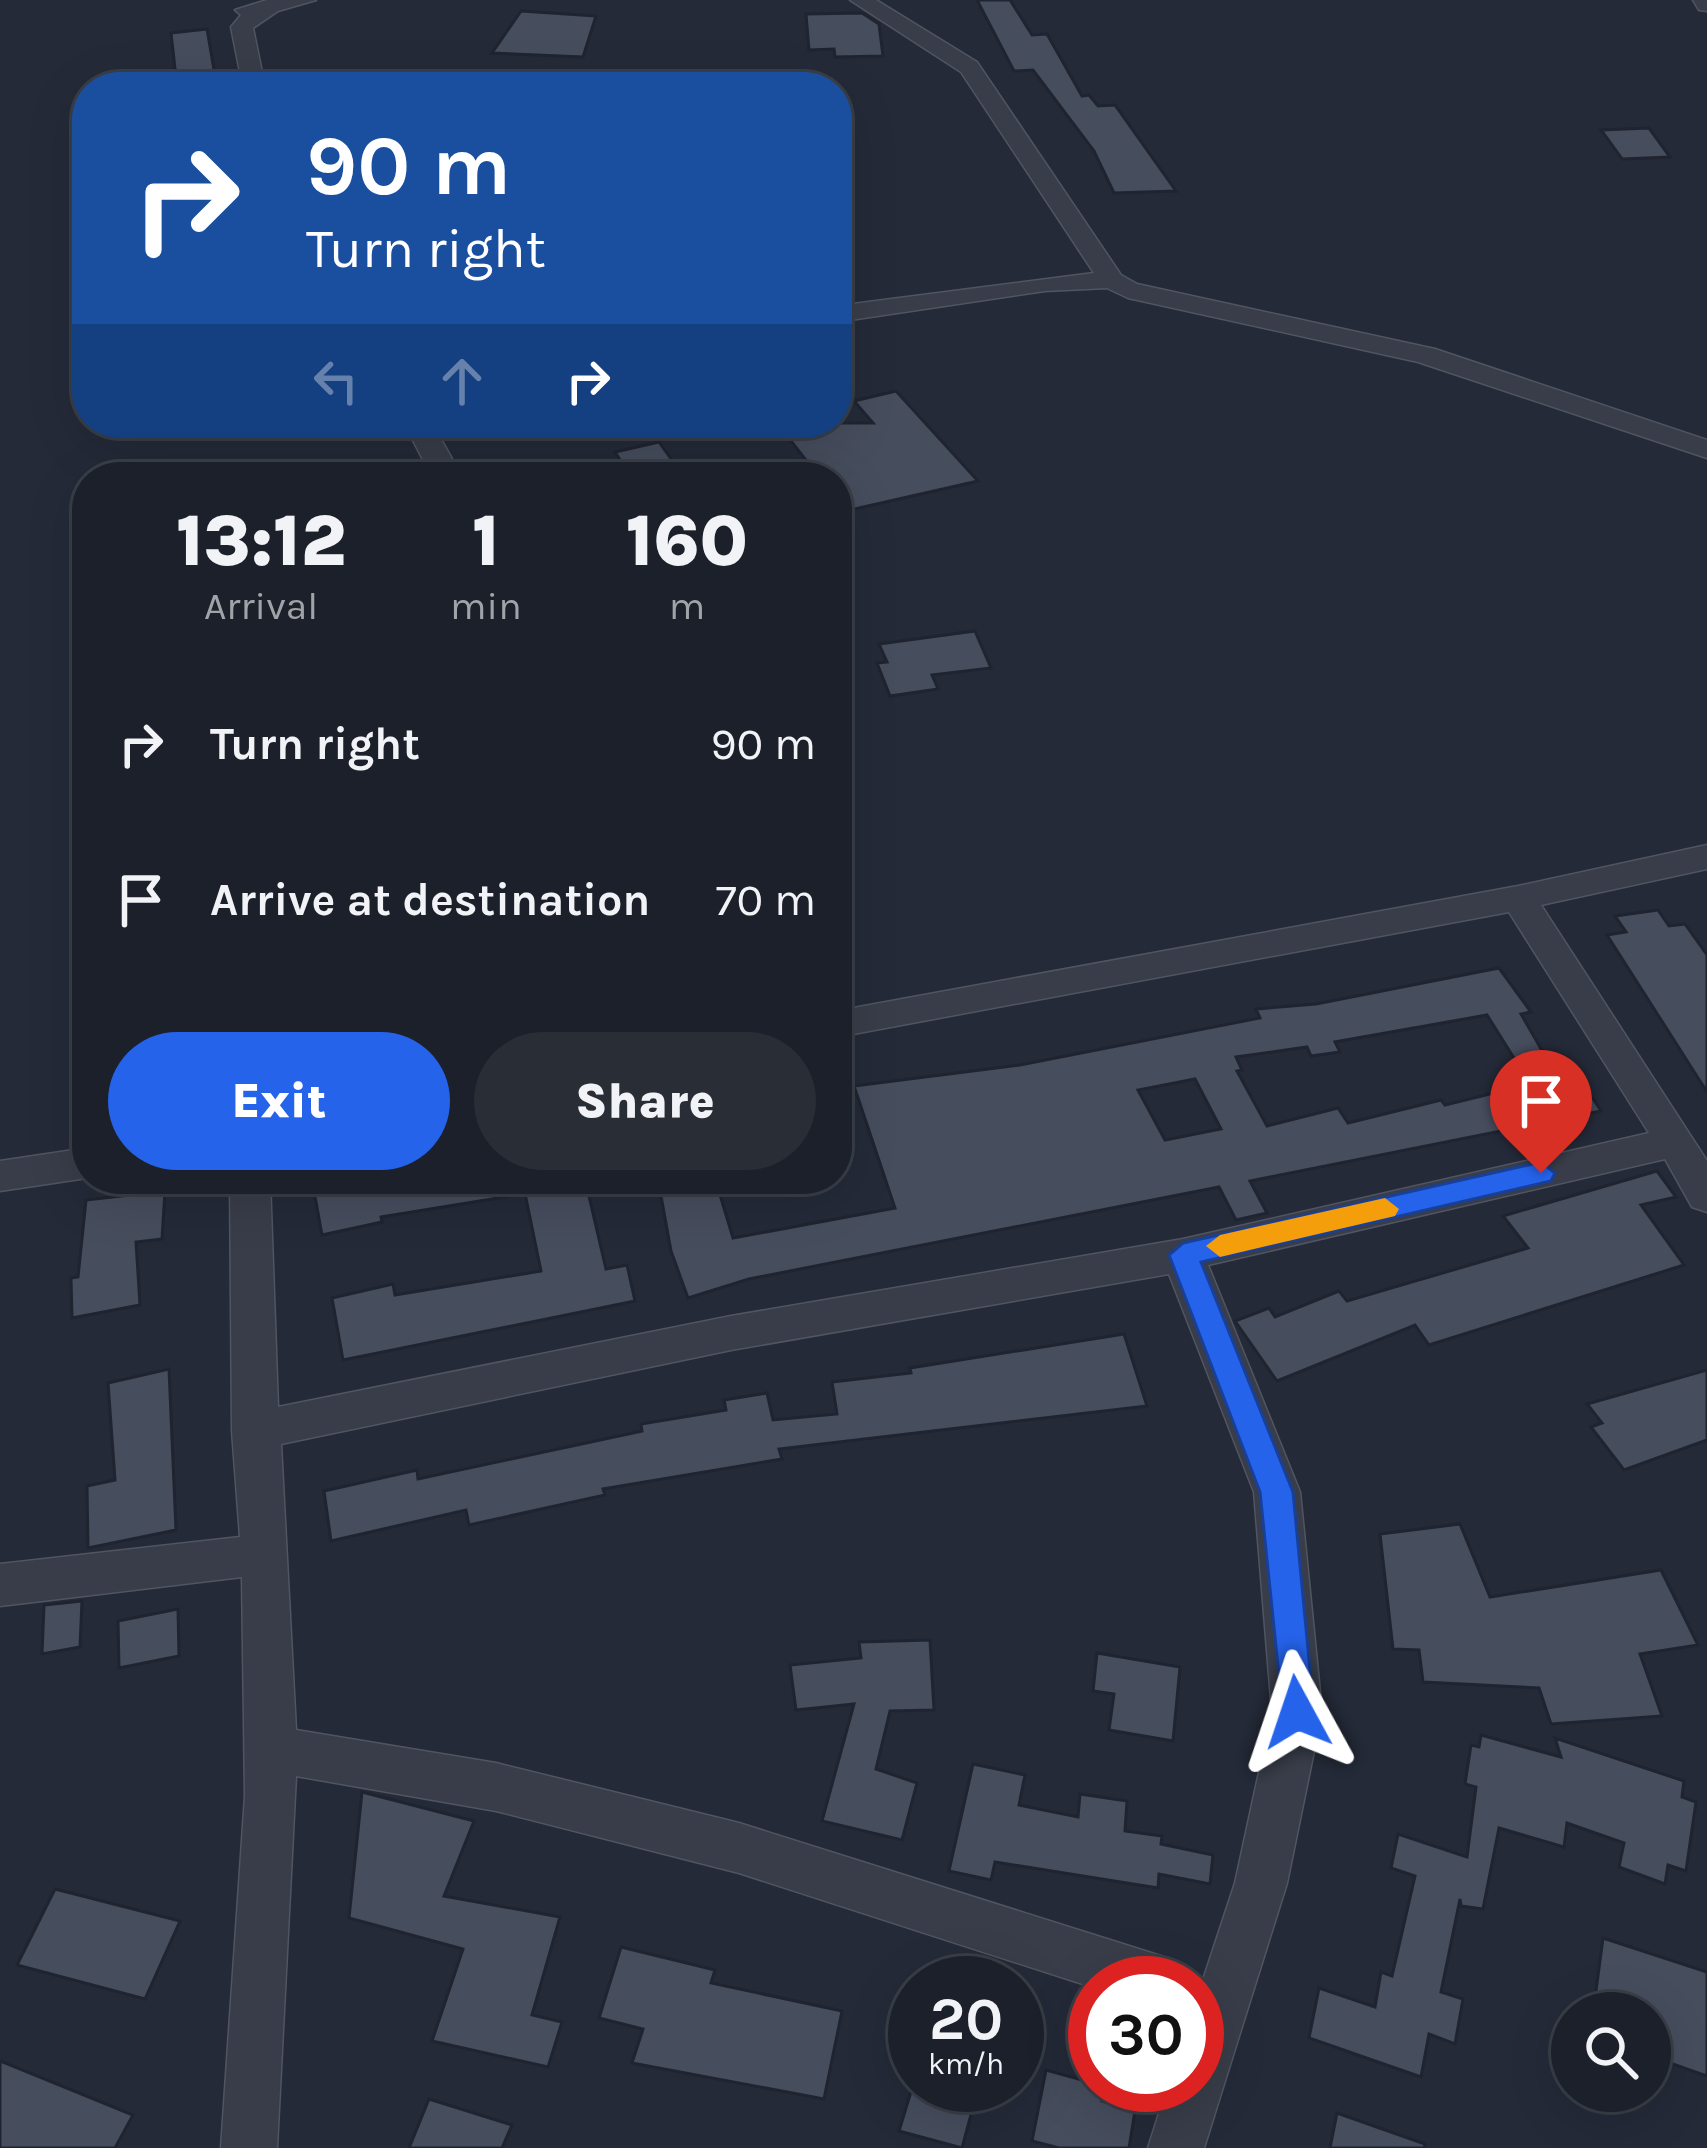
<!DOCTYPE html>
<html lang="en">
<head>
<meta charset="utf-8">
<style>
	:root { --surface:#1b202a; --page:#282d36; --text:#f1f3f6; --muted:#a0a3a8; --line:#393e47; --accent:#2563eb }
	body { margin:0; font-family:Karla,sans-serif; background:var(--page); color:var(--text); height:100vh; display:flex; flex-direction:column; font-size:45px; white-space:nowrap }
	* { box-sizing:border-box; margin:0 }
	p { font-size:39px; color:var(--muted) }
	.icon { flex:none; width:66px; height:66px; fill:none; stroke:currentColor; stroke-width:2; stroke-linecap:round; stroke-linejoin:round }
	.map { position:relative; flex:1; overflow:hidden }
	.drawer { position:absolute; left:72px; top:462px; width:780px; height:732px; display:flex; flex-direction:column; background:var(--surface); border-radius:48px; box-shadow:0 12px 48px #0002,0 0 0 3px var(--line) }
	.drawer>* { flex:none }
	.banner { position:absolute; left:72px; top:72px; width:780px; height:366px; border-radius:48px; box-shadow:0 12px 48px #0002,0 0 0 3px var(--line); background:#1a4fa0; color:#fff; overflow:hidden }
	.fabs { position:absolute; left:1551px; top:1992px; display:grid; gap:24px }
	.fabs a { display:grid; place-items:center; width:120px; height:120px; border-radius:50%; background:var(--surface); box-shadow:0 12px 48px #0002,0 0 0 3px var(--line); font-size:60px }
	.speed { position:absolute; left:888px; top:1956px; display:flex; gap:24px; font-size:60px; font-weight:700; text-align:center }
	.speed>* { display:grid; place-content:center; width:156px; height:156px; border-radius:50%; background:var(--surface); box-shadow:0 12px 48px #0002,0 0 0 3px var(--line); line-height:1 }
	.speed small { font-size:30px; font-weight:400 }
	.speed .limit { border:18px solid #d22; background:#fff; color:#111 }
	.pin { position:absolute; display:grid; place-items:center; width:102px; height:102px; color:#fff; margin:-123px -51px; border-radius:50% 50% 50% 0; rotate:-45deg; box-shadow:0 0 12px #0007 }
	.pin .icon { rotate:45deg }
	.me { position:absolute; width:132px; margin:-66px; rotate:355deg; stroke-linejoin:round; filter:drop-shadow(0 0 9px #0008) }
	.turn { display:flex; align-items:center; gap:42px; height:252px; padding:0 36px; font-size:54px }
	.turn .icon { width:156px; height:156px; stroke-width:2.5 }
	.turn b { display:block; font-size:84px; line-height:102px }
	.lanes { display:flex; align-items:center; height:114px; padding:0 36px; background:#0003; justify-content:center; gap:60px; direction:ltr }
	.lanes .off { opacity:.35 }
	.eta { display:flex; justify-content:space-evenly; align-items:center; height:204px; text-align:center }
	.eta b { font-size:72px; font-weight:800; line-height:84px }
	.action { display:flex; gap:24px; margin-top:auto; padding:24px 36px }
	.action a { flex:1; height:138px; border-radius:72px; background:var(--accent); color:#fff; font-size:48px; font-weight:800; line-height:138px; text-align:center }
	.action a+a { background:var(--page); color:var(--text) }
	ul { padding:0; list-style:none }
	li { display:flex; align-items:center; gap:36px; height:156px; padding:0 36px }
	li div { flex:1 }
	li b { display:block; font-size:45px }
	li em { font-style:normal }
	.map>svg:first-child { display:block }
	.building { fill:#464d5d; stroke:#1f2430; stroke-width:3; fill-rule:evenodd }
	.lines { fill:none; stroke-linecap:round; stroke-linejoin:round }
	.minor-casing { stroke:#505561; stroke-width:3 }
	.minor { fill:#383d49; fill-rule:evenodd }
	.route { fill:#2563eb; stroke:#184099; stroke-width:3 }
	.slow { fill:#f59e0b }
</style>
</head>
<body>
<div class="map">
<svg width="1707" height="2148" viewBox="0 0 1707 2148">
	<rect width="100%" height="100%" fill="#242a38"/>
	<g class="building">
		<path d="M 977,0 L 1010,0 L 1032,35 L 1047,34 L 1082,96 L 1089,95 L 1098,106 L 1115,105 L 1176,191 L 1114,193 L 1094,151 L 1033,70 L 1014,71 Z"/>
		<path d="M 521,11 L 596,16 L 583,57 L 492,53 Z"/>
		<path d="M 862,13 L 879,24 L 883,56 L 835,57 L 834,49 L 809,50 L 806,14 Z"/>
		<path d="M 207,29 L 217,87 L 177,87 L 171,33 Z"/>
		<path d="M 1649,128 L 1670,157 L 1622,159 L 1601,130 Z"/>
		<path d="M 896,391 L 978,481 L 837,513 L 837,477 L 819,477 L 777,423 L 873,423 L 854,401 Z"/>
		<path d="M 659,442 L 684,477 L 631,477 L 615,452 Z"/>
		<path d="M 975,631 L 991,668 L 932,675 L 938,689 L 890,696 L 877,663 L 887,662 L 879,644 Z"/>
		<path d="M 1658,910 L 1669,926 L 1685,924 L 1707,955 L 1707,1092 L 1607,935 L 1626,932 L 1615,916 Z"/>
		<path d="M 1499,968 L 1531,1012 L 1521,1014 L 1551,1066 L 1570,1063 L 1601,1111 L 1250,1181 L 1267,1213 L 1236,1220 L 1219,1187 L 749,1279 L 688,1298 L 671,1251 L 661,1196 L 718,1188 L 733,1238 L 895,1208 L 854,1086 L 1020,1065 L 1260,1018 L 1256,1009 L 1316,1004 ZM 1487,1015 L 1522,1071 L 1510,1073 L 1518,1087 L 1445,1105 L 1441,1100 L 1348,1123 L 1338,1108 L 1267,1126 L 1237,1071 L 1242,1070 L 1236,1057 L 1307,1047 L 1311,1056 L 1340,1052 L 1335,1042 ZM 1195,1079 L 1221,1129 L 1165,1140 L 1138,1090 Z"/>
		<path d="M 1657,1171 L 1676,1197 L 1641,1205 L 1684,1265 L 1429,1345 L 1415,1325 L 1277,1381 L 1235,1321 L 1269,1308 L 1275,1317 L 1339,1291 L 1347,1301 L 1528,1248 L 1503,1216 Z"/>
		<path d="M 376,1179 L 516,1179 L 517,1195 L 381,1217 L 382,1222 L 322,1235 L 314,1191 Z"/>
		<path d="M 522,1179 L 585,1179 L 606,1269 L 627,1265 L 635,1301 L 343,1360 L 332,1298 L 393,1284 L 395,1295 L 541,1271 Z"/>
		<path d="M 165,1191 L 162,1239 L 136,1242 L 140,1305 L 72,1318 L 71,1278 L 78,1277 L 86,1200 Z"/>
		<path d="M 1124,1334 L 1147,1406 L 779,1449 L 782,1459 L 603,1489 L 605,1495 L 469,1525 L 466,1510 L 331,1541 L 324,1491 L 417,1470 L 418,1479 L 642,1431 L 641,1424 L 726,1410 L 724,1400 L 767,1393 L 773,1420 L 837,1414 L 832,1382 L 911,1373 L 910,1368 Z"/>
		<path d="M 169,1369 L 176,1530 L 88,1548 L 87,1486 L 115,1480 L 108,1383 Z"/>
		<path d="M 1707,1370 L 1707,1440 L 1624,1470 L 1591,1427 L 1602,1423 L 1587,1404 Z"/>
		<path d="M 1460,1524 L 1490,1597 L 1661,1570 L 1698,1645 L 1640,1654 L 1662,1716 L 1551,1724 L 1539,1688 L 1423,1682 L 1419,1650 L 1393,1649 L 1380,1534 Z"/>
		<path d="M 82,1601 L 80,1647 L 42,1654 L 44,1605 Z"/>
		<path d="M 178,1609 L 179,1656 L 119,1668 L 118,1621 Z"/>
		<path d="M 930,1640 L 934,1710 L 890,1711 L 876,1769 L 917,1783 L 902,1840 L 822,1821 L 854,1704 L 796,1710 L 790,1665 L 861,1658 L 859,1642 Z"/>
		<path d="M 1097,1653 L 1180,1667 L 1173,1741 L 1109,1730 L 1114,1694 L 1093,1691 Z"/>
		<path d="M 1481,1735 L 1561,1757 L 1555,1738 L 1684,1781 L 1682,1797 L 1696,1802 L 1686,1871 L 1668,1865 L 1665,1884 L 1619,1867 L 1624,1843 L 1567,1823 L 1564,1847 L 1499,1828 L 1483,1909 L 1461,1906 L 1460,1899 L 1441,1992 L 1463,1999 L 1455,2044 L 1429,2034 L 1421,2077 L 1309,2038 L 1319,1988 L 1375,2007 L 1381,1972 L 1392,1976 L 1415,1876 L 1391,1868 L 1398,1834 L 1467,1857 L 1476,1787 L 1465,1784 L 1471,1745 L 1479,1747 Z"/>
		<path d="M 973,1764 L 1025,1775 L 1019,1805 L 1078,1817 L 1080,1794 L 1127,1801 L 1125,1831 L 1162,1836 L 1161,1844 L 1213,1855 L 1210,1884 L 1159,1874 L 1158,1888 L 995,1862 L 991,1880 L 949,1871 Z"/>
		<path d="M 362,1792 L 474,1821 L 444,1896 L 560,1917 L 532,2015 L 562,2022 L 548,2067 L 432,2041 L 463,1949 L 349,1918 Z"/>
		<path d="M 55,1889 L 180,1921 L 145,1999 L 17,1965 Z"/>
		<path d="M 1603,1938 L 1707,1972 L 1707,2076 L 1650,2056 L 1650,2013 L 1593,2013 Z"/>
		<path d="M 621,1947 L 715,1970 L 711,1983 L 842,2011 L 824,2099 L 632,2063 L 643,2029 L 599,2018 Z"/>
		<path d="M 0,2061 L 133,2115 L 115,2148 L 0,2148 Z"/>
		<path d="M 1046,2070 L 1104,2086 L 1102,2101 L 1135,2111 L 1129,2148 L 1059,2148 L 1032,2141 Z"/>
		<path d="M 913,2085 L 979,2085 L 962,2148 L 899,2131 Z"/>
		<path d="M 429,2099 L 512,2125 L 502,2148 L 409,2148 Z"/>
		<path d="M 1337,2113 L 1425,2144 L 1424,2148 L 1330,2148 Z"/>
	</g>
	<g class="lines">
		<defs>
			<g id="minor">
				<path d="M 267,0 L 316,0 L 278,11 L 253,28 L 265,87 L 243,87 L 231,27 L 241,15 L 235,10 Z"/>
				<path d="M 850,0 L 876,0 L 977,62 L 1121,275 L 1137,284 L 1435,349 L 1707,440 L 1707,458 L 1418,362 L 1128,298 L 1107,288 L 1045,291 L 837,322 L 837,306 L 1094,273 L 961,72 Z"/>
				<path d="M 1693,0 L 1707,0 L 1707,11 L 1699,10 Z"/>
				<path d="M 404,423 L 432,423 L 462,477 L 432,477 Z"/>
				<path d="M 759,462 L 769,465 L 773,477 L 743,477 L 749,465 Z"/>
				<path d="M 1707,845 L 1707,869 L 1541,905 L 1707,1161 L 1707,1212 L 1692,1207 L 1665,1159 L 1208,1265 L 1300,1492 L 1322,1712 L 1287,1883 L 1204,2148 L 1148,2148 L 1168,2085 L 1197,2085 L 1197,1998 L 1235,1883 L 1272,1712 L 1254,1492 L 1169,1274 L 731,1350 L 281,1444 L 296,1730 L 496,1763 L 739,1823 L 1161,1956 L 1180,1964 L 1188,1983 L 1095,1983 L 1095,1988 L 739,1873 L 496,1811 L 296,1776 L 277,2148 L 221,2148 L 245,1796 L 242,1577 L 0,1606 L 0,1564 L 240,1537 L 232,1431 L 230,1179 L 270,1179 L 278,1407 L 731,1316 L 1183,1239 L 1649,1133 L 1509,912 L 837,1037 L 837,1011 L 1518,886 Z"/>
				<path d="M 87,1148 L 87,1178 L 0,1191 L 0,1161 Z"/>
			</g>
		</defs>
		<use href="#minor" class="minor-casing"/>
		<use href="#minor" class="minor"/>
	</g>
	<path class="route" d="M 1541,1162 L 1555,1173 L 1551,1181 L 1201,1262 L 1293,1492 L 1314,1712 L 1309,1724 L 1297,1728 L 1284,1724 L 1260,1492 L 1169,1255 L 1183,1243 Z"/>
	<path class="slow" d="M 1385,1198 L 1399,1209 L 1395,1216 L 1220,1257 L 1206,1246 L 1220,1235 Z"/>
</svg>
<div class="fabs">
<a><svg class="icon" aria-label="search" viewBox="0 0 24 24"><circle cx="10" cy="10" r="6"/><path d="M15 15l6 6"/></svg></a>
</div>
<div class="speed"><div>20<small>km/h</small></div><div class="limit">30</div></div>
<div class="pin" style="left:1541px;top:1173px;background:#d93025"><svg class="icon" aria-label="arrive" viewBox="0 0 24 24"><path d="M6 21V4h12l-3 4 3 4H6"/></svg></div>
<svg class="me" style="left:1297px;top:1712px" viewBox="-20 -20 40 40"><path d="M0-17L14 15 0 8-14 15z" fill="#2563eb" stroke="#fff" stroke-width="4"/></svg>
<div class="banner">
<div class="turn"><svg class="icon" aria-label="right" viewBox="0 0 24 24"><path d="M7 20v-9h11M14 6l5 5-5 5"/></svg><div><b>90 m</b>Turn right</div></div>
<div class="lanes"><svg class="icon off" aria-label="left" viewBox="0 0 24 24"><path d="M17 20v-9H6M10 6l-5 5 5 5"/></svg><svg class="icon off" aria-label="ahead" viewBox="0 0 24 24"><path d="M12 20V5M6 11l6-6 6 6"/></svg><svg class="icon" aria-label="right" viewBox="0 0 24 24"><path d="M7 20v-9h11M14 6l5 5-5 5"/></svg></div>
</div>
<section class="drawer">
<div class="eta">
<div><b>13:12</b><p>Arrival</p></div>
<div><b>1</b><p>min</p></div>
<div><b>160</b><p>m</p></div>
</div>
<ul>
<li><svg class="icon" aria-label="right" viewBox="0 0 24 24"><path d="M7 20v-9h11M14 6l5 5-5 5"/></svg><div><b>Turn right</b></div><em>90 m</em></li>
<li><svg class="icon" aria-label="arrive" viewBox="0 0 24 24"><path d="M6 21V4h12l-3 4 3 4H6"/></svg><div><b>Arrive at destination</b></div><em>70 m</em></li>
</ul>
<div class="action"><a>Exit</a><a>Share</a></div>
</section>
</div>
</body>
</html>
